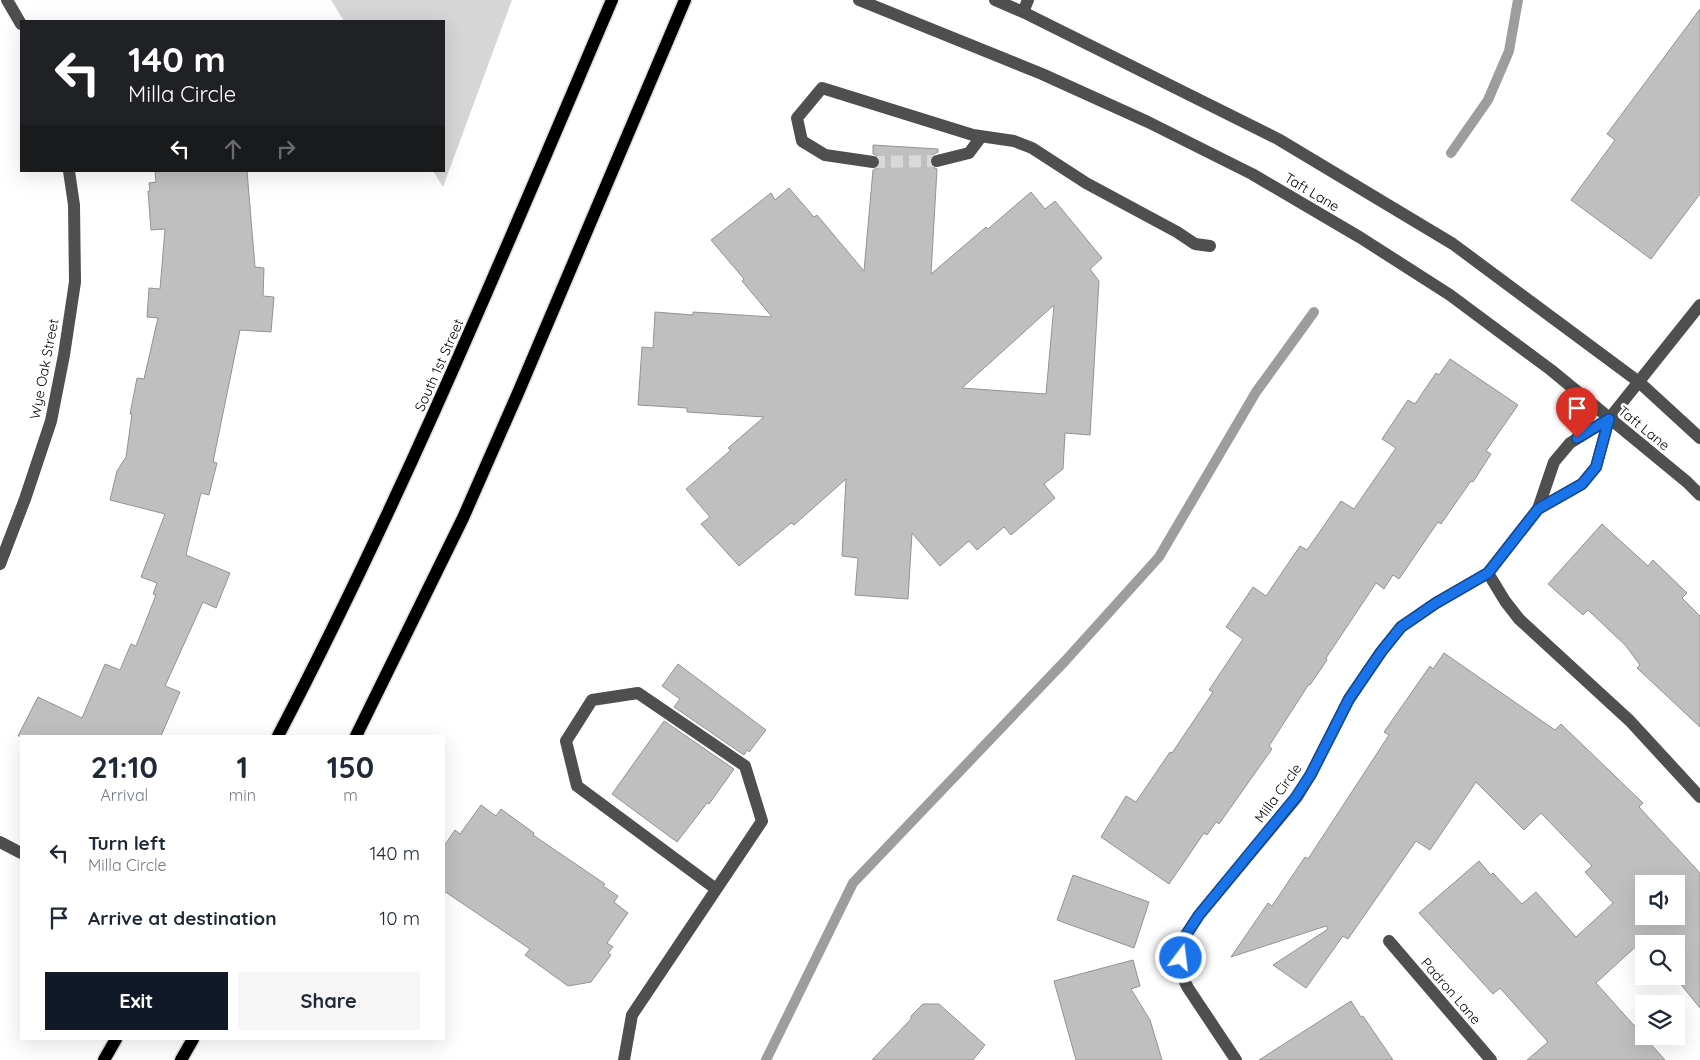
<!DOCTYPE html>
<html lang="en">
<head>
<meta charset="utf-8">
<style>
	:root { --surface:#fff; --page:#f6f6f7; --text:#1f2937; --muted:#747a83; --accent:#111827 }
	body { margin:0; font-family:Quicksand,sans-serif; background:var(--page); color:var(--text); height:100vh; display:flex; flex-direction:column; font-size:19px; white-space:nowrap }
	* { box-sizing:border-box; margin:0 }
	p { font-size:16px; color:var(--muted) }
	.icon { flex:none; width:28px; height:28px; fill:none; stroke:currentColor; stroke-width:2; stroke-linecap:round; stroke-linejoin:round }
	.map { position:relative; flex:1; overflow:hidden }
	.drawer { position:absolute; left:20px; top:735px; width:425px; height:305px; display:flex; flex-direction:column; background:var(--surface); border-radius:0px; box-shadow:0 5px 20px #0002 }
	.drawer>* { flex:none }
	.top-card { position:absolute; left:20px; top:20px; width:425px; height:152px; border-radius:0px; box-shadow:0 5px 20px #0002; background:#202124; color:#fff; overflow:hidden }
	.controls { position:absolute; left:1635px; top:875px; display:grid; gap:10px }
	.controls a { display:grid; place-items:center; width:50px; height:50px; border-radius:0px; background:var(--surface); box-shadow:0 5px 20px #0002; font-size:25px }
	.pin { position:absolute; display:grid; place-items:center; width:42px; height:42px; color:#fff; margin:-51px -21px; border-radius:50% 50% 50% 0; rotate:-45deg; box-shadow:0 0 5px #0007 }
	.pin .icon { rotate:45deg }
	.me { position:absolute; width:55px; margin:-28px; rotate:15deg; stroke-linejoin:round; filter:drop-shadow(0 0 4px #0008) }
	.turn { display:flex; align-items:center; gap:18px; height:105px; padding:0 25px; font-size:22px }
	.turn .icon { width:65px; height:65px; stroke-width:2.5 }
	.turn b { display:block; font-size:35px; line-height:42px }
	.lanes { display:flex; align-items:center; height:48px; padding:0 25px; background:#0003; justify-content:center; gap:25px; direction:ltr }
	.lanes .off { opacity:.35 }
	.eta { display:flex; justify-content:space-evenly; align-items:center; height:85px; text-align:center }
	.eta b { font-size:30px; font-weight:700; line-height:35px }
	.button { display:flex; gap:10px; margin-top:auto; padding:10px 25px }
	.button a { flex:1; height:58px; border-radius:0px; background:var(--accent); color:#fff; font-size:20px; font-weight:700; line-height:58px; text-align:center }
	.button a+a { background:var(--page); color:var(--text) }
	ul { padding:0; list-style:none }
	li { display:flex; align-items:center; gap:15px; height:65px; padding:0 25px }
	li div { flex:1 }
	li b { display:block; font-size:19px }
	li em { font-style:normal }
	.map>svg:first-child { display:block }
	.green { fill:#d6d6d6 }
	.lines { fill:none; stroke-linecap:round; stroke-linejoin:round }
	.stream { stroke:#9d9d9d; stroke-width:10 }
	.building { fill:#bfbfbf; stroke:#939393; fill-rule:evenodd }
	.minor-tunnel { stroke:#d9d9d9; stroke-width:12; stroke-dasharray:12 6; stroke-linecap:butt }
	.major-casing { stroke:#dbdbdb; stroke-width:15 }
	.minor { stroke:#4f4f4f; stroke-width:12 }
	.major { stroke:#000; stroke-width:12 }
	.route-casing { stroke:#114b97; stroke-width:12 }
	.route { stroke:#1a73e8; stroke-width:9 }
	.labels { text-anchor:middle; dominant-baseline:central; stroke-width:5; stroke-linejoin:round; paint-order:stroke }
	.street-label { font-size:14px; fill:#000; stroke:#fff }
</style>
</head>
<body>
<div class="map">
<svg width="1700" height="1060" viewBox="0 0 1700 1060">
	<rect width="100%" height="100%" fill="#fff"/>
	<path class="green" d="M 331,0 L 512,0 L 443,187 L 433,171 L 444,171 L 444,21 L 344,21 Z"/>
	<g class="lines">
		<g class="stream">
			<path d="M 1451,153 L 1488,100 L 1509,51 L 1518,0"/>
			<path d="M 766,1060 L 853,883 L 1066,660 L 1159,557 L 1256,392 L 1314,312"/>
		</g>
	</g>
	<g class="building">
		<path d="M 1700,9 L 1700,194 L 1651,259 L 1571,200 L 1615,140 L 1607,134 Z"/>
		<path d="M 873,145 L 938,149 L 938,152 L 932,155 L 929,159 L 931,166 L 937,169 L 931,274 L 986,227 L 988,229 L 1031,192 L 1045,209 L 1055,201 L 1102,258 L 1090,269 L 1099,281 L 1090,435 L 1065,433 L 1063,469 L 1044,484 L 1055,498 L 1011,535 L 1004,527 L 977,550 L 969,541 L 940,566 L 912,533 L 908,599 L 855,595 L 858,558 L 842,556 L 846,479 L 794,525 L 791,523 L 739,566 L 701,524 L 710,517 L 686,489 L 731,450 L 728,448 L 764,417 L 687,412 L 687,408 L 638,405 L 642,347 L 653,348 L 655,312 L 693,315 L 693,312 L 772,317 L 742,281 L 744,279 L 711,240 L 771,193 L 775,200 L 789,188 L 814,217 L 817,215 L 864,271 L 873,170 L 879,167 L 881,163 L 878,156 L 873,154 ZM 1054,305 L 1046,394 L 962,388 Z"/>
		<path d="M 155,171 L 247,171 L 255,267 L 264,268 L 263,296 L 274,297 L 271,332 L 240,330 L 213,462 L 217,463 L 209,495 L 201,493 L 186,555 L 230,573 L 216,608 L 203,602 L 165,686 L 180,692 L 161,736 L 18,736 L 38,697 L 82,718 L 105,664 L 120,670 L 131,644 L 136,646 L 156,595 L 153,594 L 157,583 L 141,577 L 165,514 L 110,500 L 117,471 L 126,457 L 132,414 L 130,414 L 137,378 L 144,379 L 158,318 L 147,317 L 149,288 L 160,289 L 165,229 L 151,230 L 148,191 L 150,191 L 149,183 L 156,182 Z"/>
		<path d="M 1450,359 L 1518,405 L 1486,451 L 1491,454 L 1473,482 L 1471,481 L 1441,524 L 1438,522 L 1399,579 L 1393,575 L 1384,589 L 1376,583 L 1326,658 L 1327,660 L 1310,685 L 1309,684 L 1269,746 L 1272,749 L 1219,824 L 1216,822 L 1207,835 L 1204,833 L 1169,884 L 1101,837 L 1126,796 L 1136,802 L 1170,752 L 1172,753 L 1213,692 L 1209,690 L 1243,639 L 1226,627 L 1253,587 L 1266,596 L 1300,546 L 1307,550 L 1341,501 L 1354,509 L 1396,448 L 1382,439 L 1408,400 L 1415,404 L 1436,373 L 1439,375 Z"/>
		<path d="M 1602,524 L 1648,566 L 1653,560 L 1687,593 L 1682,598 L 1700,616 L 1700,727 L 1637,668 L 1640,665 L 1626,646 L 1588,610 L 1583,615 L 1548,584 Z"/>
		<path d="M 1444,653 L 1555,730 L 1561,724 L 1643,803 L 1639,807 L 1700,873 L 1700,1008 L 1674,976 L 1676,976 L 1676,944 L 1646,944 L 1643,940 L 1596,983 L 1665,1060 L 1527,1060 L 1548,1042 L 1500,988 L 1493,994 L 1419,913 L 1479,861 L 1491,875 L 1493,873 L 1522,904 L 1536,892 L 1576,937 L 1613,903 L 1585,872 L 1592,866 L 1541,813 L 1524,830 L 1476,782 L 1430,850 L 1416,841 L 1348,939 L 1343,936 L 1306,988 L 1273,965 L 1328,929 L 1326,926 L 1231,957 L 1268,903 L 1272,906 L 1305,857 L 1308,859 L 1389,735 L 1384,732 L 1430,666 L 1433,669 ZM 1644,884 L 1676,884 L 1676,916 L 1644,916 Z"/>
		<path d="M 678,664 L 766,730 L 749,752 L 747,750 L 744,755 L 674,707 L 680,699 L 662,686 Z"/>
		<path d="M 664,721 L 734,769 L 709,804 L 707,803 L 677,842 L 612,794 Z"/>
		<path d="M 481,805 L 496,816 L 501,809 L 534,833 L 533,835 L 605,884 L 603,886 L 618,896 L 614,902 L 628,913 L 607,943 L 613,947 L 608,953 L 611,955 L 591,982 L 568,986 L 525,955 L 530,949 L 444,891 L 444,846 L 455,830 L 460,834 Z"/>
		<path d="M 1073,875 L 1149,902 L 1134,948 L 1057,920 Z"/>
		<path d="M 1133,960 L 1140,986 L 1131,989 L 1150,1020 L 1162,1060 L 1076,1060 L 1054,981 Z"/>
		<path d="M 1351,1001 L 1361,1017 L 1363,1016 L 1393,1060 L 1259,1060 Z"/>
		<path d="M 923,1004 L 939,1004 L 985,1045 L 973,1060 L 872,1060 L 911,1019 L 911,1016 Z"/>
	</g>
	<g class="lines">
		<path class="minor-tunnel" d="M 873,162 L 937,161"/>
		<defs>
			<g id="major">
				<path d="M 278,736 C 403,497 506,248 612,0"/>
				<path d="M 356,736 L 463,518 L 518,393 L 685,0"/>
				<path d="M 104,1060 L 116,1039"/>
				<path d="M 181,1060 L 193,1039"/>
			</g>
		</defs>
		<use href="#major" class="major-casing"/>
		<g class="minor">
			<path d="M 7,0 L 21,24"/>
			<path d="M 859,0 L 1042,74 L 1148,122 L 1252,174 L 1361,238 L 1450,295 L 1551,370 L 1687,482 L 1700,495"/>
			<path d="M 995,0 L 1023,12 L 1278,139 L 1453,244 L 1639,382 L 1700,438"/>
			<path d="M 1023,12 L 1028,0"/>
			<path d="M 937,161 L 969,153 L 981,137"/>
			<path d="M 873,162 L 825,155 L 802,141 L 797,118 L 822,88 L 973,135 L 1014,141 L 1032,148 L 1086,183 L 1177,232 L 1195,244 L 1210,246"/>
			<path d="M 1609,419 L 1700,305"/>
			<path d="M 0,564 L 25,499 L 51,421 L 64,355 L 75,282 L 74,205 L 69,171"/>
			<path d="M 1488,573 L 1505,601 L 1519,619 L 1630,721 L 1700,797"/>
			<path d="M 0,842 L 21,853"/>
			<path d="M 1389,941 L 1491,1060"/>
			<path d="M 624,1060 L 632,1015 L 762,821 L 745,766 L 638,693 L 592,700 L 566,741 L 577,786 L 716,889"/>
			<path d="M 1236,1060 L 1188,988 L 1181,974 L 1181,957 L 1184,938 L 1199,915 L 1297,797 L 1311,774 L 1349,699 L 1381,652 L 1401,627 L 1436,603 L 1488,573 L 1538,509 L 1554,462 L 1570,443 L 1609,419 L 1596,467 L 1582,484 L 1538,509"/>
		</g>
		<use href="#major" class="major"/>
	</g>
	<g class="lines">
		<defs>
			<path id="route" d="M 1181,958 L 1184,938 L 1199,915 L 1296,797 L 1311,774 L 1349,699 L 1381,652 L 1401,627 L 1436,603 L 1488,573 L 1538,509 L 1582,484 L 1596,467 L 1609,419 L 1577,438"/>
		</defs>
		<use href="#route" class="route-casing"/>
		<use href="#route" class="route"/>
	</g>
	<g class="labels">
		<g class="street-label">
			<text transform="translate(1312 192) rotate(31)">Taft Lane</text>
			<text transform="translate(439 365) rotate(-66)">South 1st Street</text>
			<text transform="translate(44 369) rotate(-79)">Wye Oak Street</text>
			<text transform="translate(1644 428) rotate(39)">Taft Lane</text>
			<text transform="translate(1278 793) rotate(-54)">Milla Circle</text>
			<text transform="translate(1451 991) rotate(49)">Padron Lane</text>
		</g>
	</g>
</svg>
<div class="controls">
<a><svg class="icon" aria-label="sound" viewBox="0 0 24 24"><path d="M4 9h4l5-4v14l-5-4H4zM17 9q2 3 0 6"/></svg></a>
<a><svg class="icon" aria-label="search" viewBox="0 0 24 24"><circle cx="10" cy="10" r="6"/><path d="M15 15l6 6"/></svg></a>
<a><svg class="icon" aria-label="layers" viewBox="0 0 24 24"><path d="M12 4l9 5-9 5-9-5zM3 14l9 5 9-5"/></svg></a>
</div>
<div class="pin" style="left:1577px;top:438px;background:#d93025"><svg class="icon" aria-label="arrive" viewBox="0 0 24 24"><path d="M6 21V4h12l-3 4 3 4H6"/></svg></div>
<svg class="me" style="left:1181px;top:958px" viewBox="-20 -20 40 40"><circle r="17" fill="#1a73e8" stroke="#fff" stroke-width="3"/><path d="M0-11L8 9 0 5-8 9z" fill="#fff"/></svg>
<div class="top-card">
<div class="turn"><svg class="icon" aria-label="left" viewBox="0 0 24 24"><path d="M17 20v-9H6M10 6l-5 5 5 5"/></svg><div><b>140 m</b>Milla Circle</div></div>
<div class="lanes"><svg class="icon" aria-label="left" viewBox="0 0 24 24"><path d="M17 20v-9H6M10 6l-5 5 5 5"/></svg><svg class="icon off" aria-label="ahead" viewBox="0 0 24 24"><path d="M12 20V5M6 11l6-6 6 6"/></svg><svg class="icon off" aria-label="right" viewBox="0 0 24 24"><path d="M7 20v-9h11M14 6l5 5-5 5"/></svg></div>
</div>
<section class="drawer">
<div class="eta">
<div><b>21:10</b><p>Arrival</p></div>
<div><b>1</b><p>min</p></div>
<div><b>150</b><p>m</p></div>
</div>
<ul>
<li><svg class="icon" aria-label="left" viewBox="0 0 24 24"><path d="M17 20v-9H6M10 6l-5 5 5 5"/></svg><div><b>Turn left</b><p>Milla Circle</p></div><em>140 m</em></li>
<li><svg class="icon" aria-label="arrive" viewBox="0 0 24 24"><path d="M6 21V4h12l-3 4 3 4H6"/></svg><div><b>Arrive at destination</b></div><em>10 m</em></li>
</ul>
<div class="button"><a>Exit</a><a>Share</a></div>
</section>
</div>
</body>
</html>
